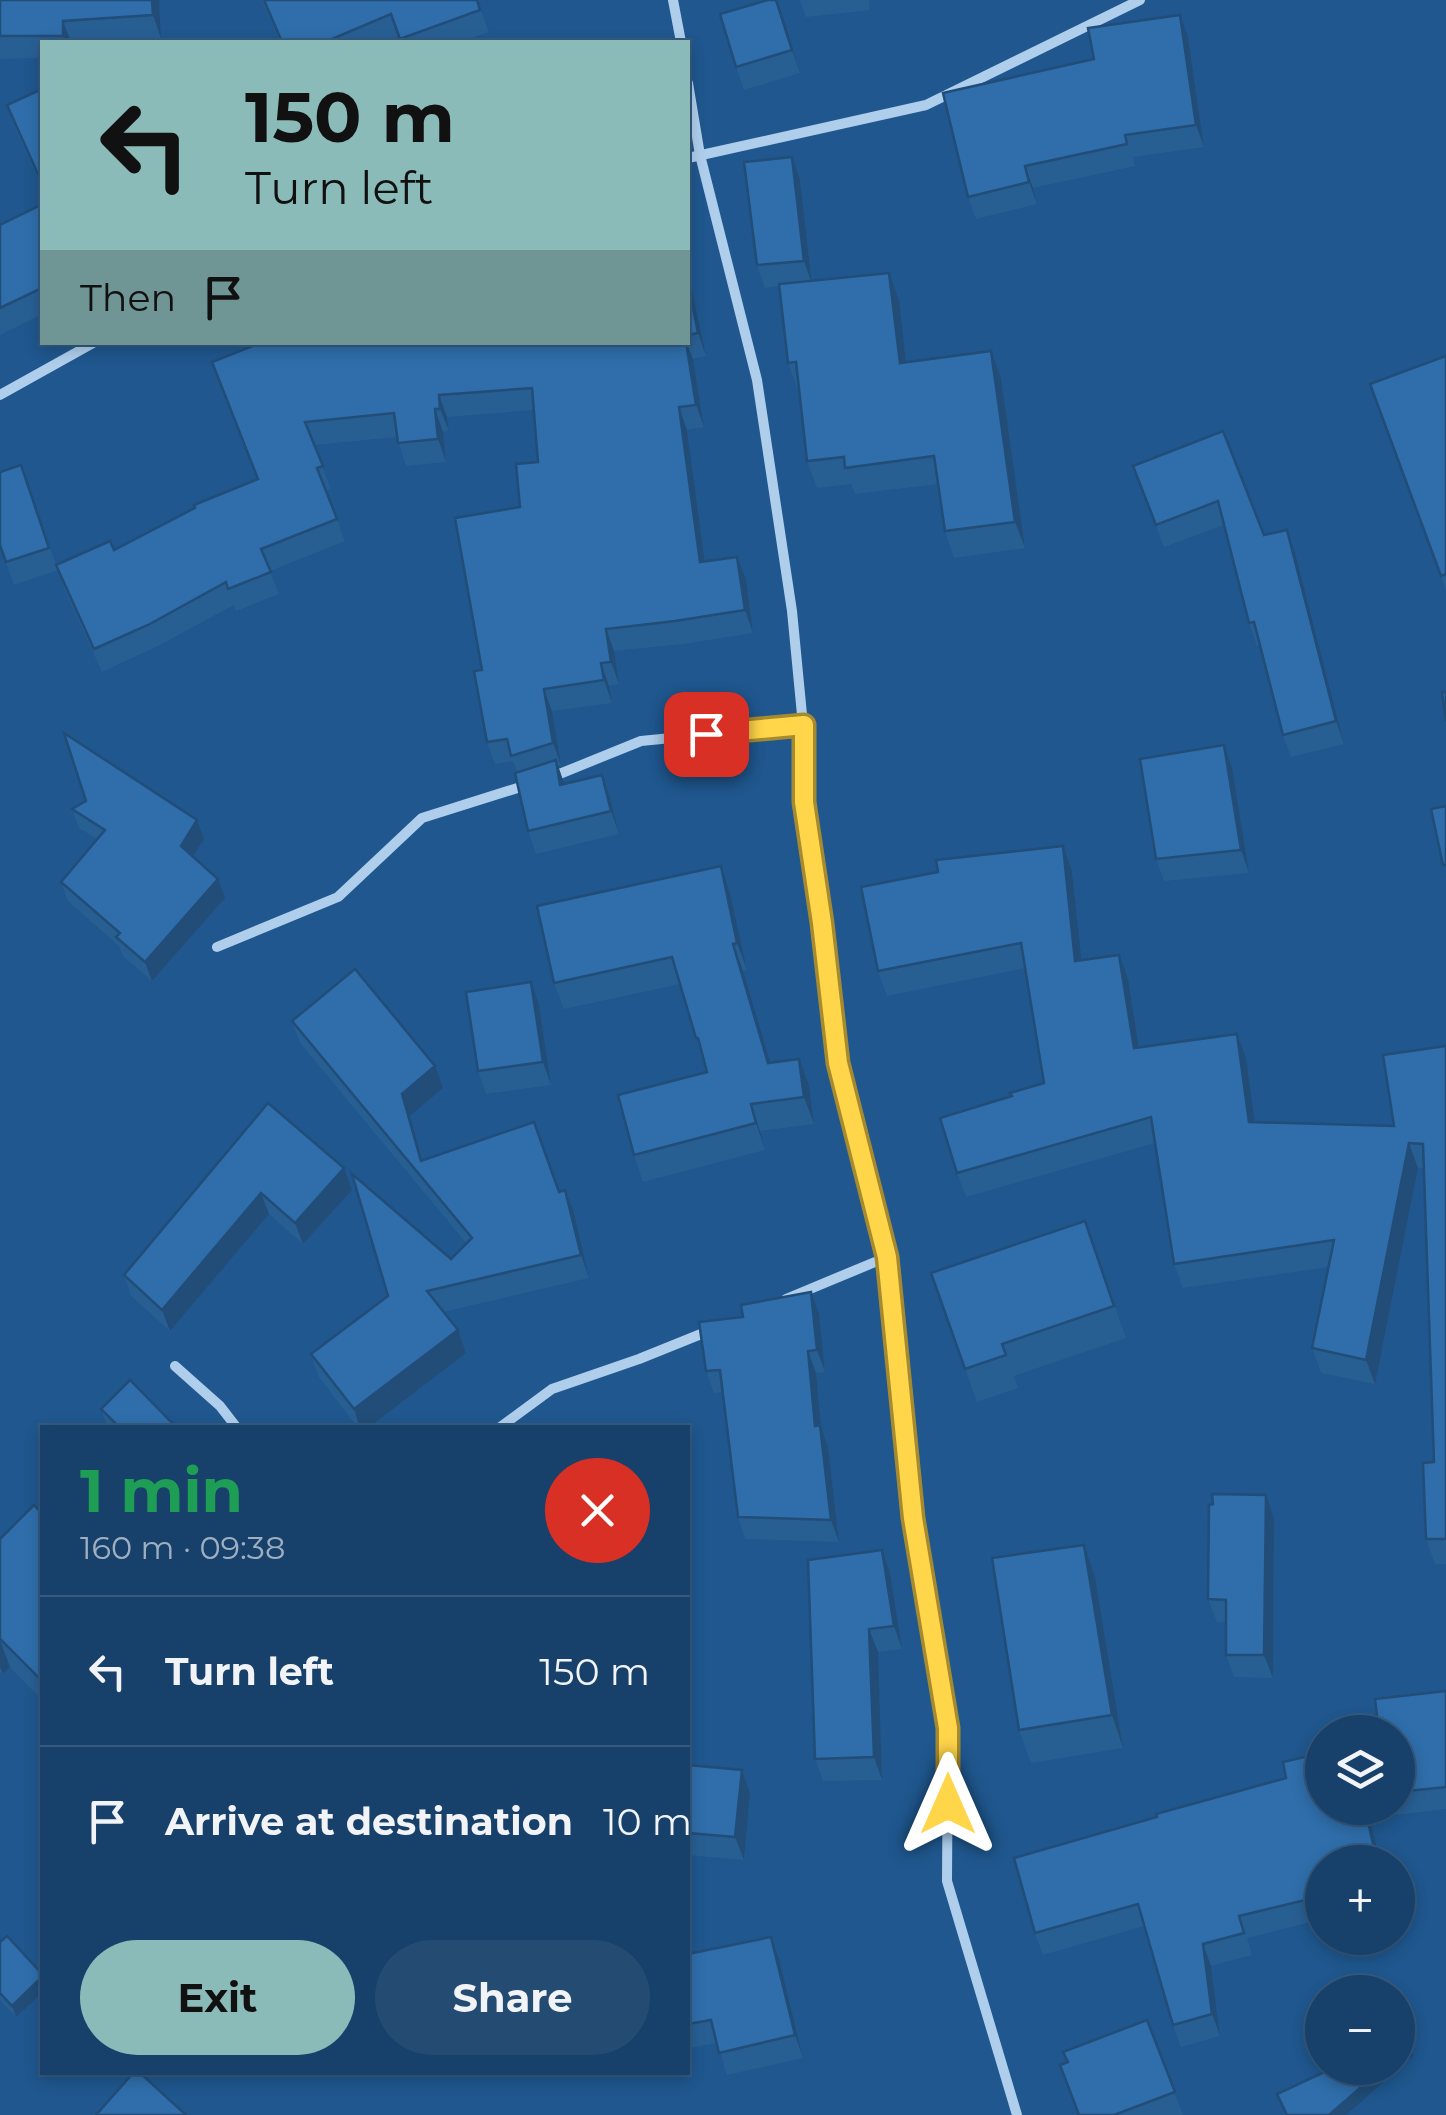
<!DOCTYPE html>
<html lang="en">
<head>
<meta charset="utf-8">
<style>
	:root { --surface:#17416a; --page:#244c72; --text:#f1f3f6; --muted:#9eafc1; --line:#365a7e; --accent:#8bbbb9 }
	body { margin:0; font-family:Montserrat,sans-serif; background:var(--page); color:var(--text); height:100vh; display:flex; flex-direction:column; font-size:38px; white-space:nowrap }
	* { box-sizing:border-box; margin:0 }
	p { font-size:32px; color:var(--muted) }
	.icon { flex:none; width:55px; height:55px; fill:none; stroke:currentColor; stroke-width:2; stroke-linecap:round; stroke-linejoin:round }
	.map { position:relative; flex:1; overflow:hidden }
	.details { position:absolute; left:40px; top:1425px; width:650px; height:650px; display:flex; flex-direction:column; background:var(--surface); border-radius:0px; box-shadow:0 5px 15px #0003,0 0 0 2px var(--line) }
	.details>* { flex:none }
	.top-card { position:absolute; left:40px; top:40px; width:650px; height:305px; border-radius:0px; box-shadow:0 5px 15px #0003,0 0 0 2px var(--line); background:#8bbbb9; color:#111; overflow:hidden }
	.fabs { position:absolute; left:1305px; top:1715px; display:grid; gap:20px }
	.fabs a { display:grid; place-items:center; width:110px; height:110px; border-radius:50%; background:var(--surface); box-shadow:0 5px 15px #0003,0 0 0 2px var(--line); font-size:50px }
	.pin { position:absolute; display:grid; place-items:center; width:85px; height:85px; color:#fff; margin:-42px; border-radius:20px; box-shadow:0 5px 15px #0006 }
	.me { position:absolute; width:110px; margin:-55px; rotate:0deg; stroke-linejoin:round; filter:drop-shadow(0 0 8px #0008) }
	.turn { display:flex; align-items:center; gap:35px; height:210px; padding:0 40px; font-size:45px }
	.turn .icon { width:130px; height:130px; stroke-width:2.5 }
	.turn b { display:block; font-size:70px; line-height:85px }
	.then { display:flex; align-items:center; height:95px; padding:0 40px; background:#0003; gap:20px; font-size:38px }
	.round { display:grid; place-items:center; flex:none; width:105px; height:105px; border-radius:52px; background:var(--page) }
	.head { display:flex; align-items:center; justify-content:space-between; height:170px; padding:0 40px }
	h1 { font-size:60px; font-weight:700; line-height:75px; color:#1e9e55 }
	.action { display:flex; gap:20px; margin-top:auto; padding:20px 40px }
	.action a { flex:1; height:115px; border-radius:60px; background:var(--accent); color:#111; font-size:40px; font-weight:700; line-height:115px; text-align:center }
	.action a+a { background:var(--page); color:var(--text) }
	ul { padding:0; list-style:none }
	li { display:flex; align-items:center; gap:30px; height:150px; padding:0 40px; border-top:2px solid var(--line) }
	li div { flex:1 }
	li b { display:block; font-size:38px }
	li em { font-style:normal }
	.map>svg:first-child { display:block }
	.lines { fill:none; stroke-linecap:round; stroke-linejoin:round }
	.street { stroke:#aeceec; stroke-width:10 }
	.wall { fill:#285f93 }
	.shaded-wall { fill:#214d78 }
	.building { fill:#2f6eab; stroke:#214d78; stroke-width:2.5 }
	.route-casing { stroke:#a68a30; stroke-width:25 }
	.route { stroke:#ffd54a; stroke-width:18 }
</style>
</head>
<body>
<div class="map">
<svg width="1446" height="2115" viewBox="0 0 1446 2115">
	<rect width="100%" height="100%" fill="#1f578e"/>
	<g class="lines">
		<g class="street">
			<path d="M 673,0 L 681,42"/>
			<path d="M 688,83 L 700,155 L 757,380 L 792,611 L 803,725 L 804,803 L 822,923 L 838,1063 L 887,1257 L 913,1517 L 948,1728 L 947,1881 L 1017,2115"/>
			<path d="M 688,158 L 926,105 L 1140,0"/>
			<path d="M 0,395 L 95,342"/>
			<path d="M 552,777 L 641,741 L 803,725"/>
			<path d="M 217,947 L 338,897 L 422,818 L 527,785"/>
			<path d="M 786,1299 L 887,1257"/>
			<path d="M 175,1366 L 220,1406 L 237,1428"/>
			<path d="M 499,1428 L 552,1389 L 639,1359 L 711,1330"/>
		</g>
	</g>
	<g class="wall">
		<path d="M 0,0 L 159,0 L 161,38 L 75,42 L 42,42 L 42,58 L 0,59 Z"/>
		<path d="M 262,0 L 477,0 L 489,32 L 460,42 L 401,42 L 399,36 L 385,42 L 280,42 Z"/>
		<path d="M 800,0 L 869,0 L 870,10 L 806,17 Z"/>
		<path d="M 784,20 L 800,73 L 744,90 L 736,67 Z"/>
		<path d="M 1188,37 L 1204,147 L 1133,157 L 1135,166 L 1033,188 L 1037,204 L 976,219 L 968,197 Z"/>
		<path d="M 42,89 L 42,187 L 15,128 L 7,105 Z"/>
		<path d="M 800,180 L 812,281 L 889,273 L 899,300 L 906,362 L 991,351 L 1001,378 L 1025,548 L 954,558 L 945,531 L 938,484 L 855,494 L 851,484 L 817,488 L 807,461 L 799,389 L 798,390 L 788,363 L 779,286 L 765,288 L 757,265 Z"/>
		<path d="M 42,208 L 42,314 L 0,335 L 0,225 Z"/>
		<path d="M 688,271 L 706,356 L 693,359 L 704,427 L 687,430 L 705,561 L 737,557 L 746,579 L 753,633 L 683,644 L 614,651 L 619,684 L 609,686 L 612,703 L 552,711 L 561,765 L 558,766 L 564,784 L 610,798 L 619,834 L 536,854 L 528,831 L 517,773 L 513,761 L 495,764 L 487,742 L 482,670 L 520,507 L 538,462 L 534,410 L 447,417 L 449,431 L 443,432 L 446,462 L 406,466 L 397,437 L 314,445 L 331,489 L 326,490 L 345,541 L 270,571 L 279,594 L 236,611 L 234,605 L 156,647 L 102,672 L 64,588 L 56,565 L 114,550 L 258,480 L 263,342 L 688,342 Z"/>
		<path d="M 1446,356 L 1446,590 L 1379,409 Z"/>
		<path d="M 1223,431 L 1264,535 L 1295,553 L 1344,744 L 1291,757 L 1283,735 L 1260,645 L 1257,646 L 1249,623 L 1224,525 L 1164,547 L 1133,466 Z"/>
		<path d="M 21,465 L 58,570 L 14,585 L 0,545 Z"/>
		<path d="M 1224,745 L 1232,767 L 1249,873 L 1164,881 L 1156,859 Z"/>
		<path d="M 72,809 L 197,820 L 204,839 L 193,857 L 225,898 L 152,981 L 123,956 L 119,946 L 68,901 L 61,882 L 97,839 L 79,828 Z"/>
		<path d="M 721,866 L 730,893 L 747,970 L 743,971 L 770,1063 L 799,1059 L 809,1085 L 814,1124 L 760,1131 L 765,1150 L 643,1182 L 634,1155 L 707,1072 L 680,984 L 564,1009 L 554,983 Z"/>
		<path d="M 1072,871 L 1081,960 L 1128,979 L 1139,1048 L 1246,1058 L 1254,1122 L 1394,1126 L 1446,1046 L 1446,1564 L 1435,1564 L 1426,1539 L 1434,1462 L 1424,1168 L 1418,1168 L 1375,1384 L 1321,1373 L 1312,1348 L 1329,1267 L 1183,1288 L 1174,1264 L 1155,1143 L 966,1197 L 957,1173 L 1012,1096 L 1044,1083 L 1025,968 L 887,996 L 878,971 Z"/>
		<path d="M 539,1005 L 551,1085 L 486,1094 L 478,1071 Z"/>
		<path d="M 292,1021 L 443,1088 L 410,1116 L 423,1161 L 559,1192 L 565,1190 L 574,1213 L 589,1278 L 443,1312 L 458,1330 L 466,1353 L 368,1428 L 358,1428 L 319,1377 L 311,1354 L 451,1259 L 467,1244 L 300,1043 Z"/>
		<path d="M 268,1103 L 344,1168 L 352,1190 L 303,1244 L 269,1214 L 170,1331 L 131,1296 L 124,1275 Z"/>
		<path d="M 1085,1221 L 1126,1338 L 1014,1376 L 1018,1388 L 977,1402 L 931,1273 Z"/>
		<path d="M 819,1314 L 825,1372 L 816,1373 L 821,1427 L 828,1447 L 839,1542 L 745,1539 L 738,1517 L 723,1392 L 714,1393 L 706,1371 L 743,1317 Z"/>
		<path d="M 101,1409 L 177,1428 L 108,1428 Z"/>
		<path d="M 1266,1495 L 1274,1518 L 1273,1678 L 1234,1677 L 1226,1655 L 1226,1622 L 1217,1622 L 1208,1599 Z"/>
		<path d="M 42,1513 L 42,1700 L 10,1667 L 3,1674 L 0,1672 L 0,1539 Z"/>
		<path d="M 1084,1545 L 1095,1577 L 1123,1748 L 1031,1763 L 1019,1730 Z"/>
		<path d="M 882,1550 L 890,1572 L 902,1649 L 878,1652 L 882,1780 L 823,1781 L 815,1759 Z"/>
		<path d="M 1446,1691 L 1446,1809 L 1370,1818 L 1322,1862 L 1322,1919 L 1247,1938 L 1252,1955 L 1211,1966 L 1220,2036 L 1181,2047 L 1173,2025 L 1144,1926 L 1043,1955 L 1035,1933 L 1322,1808 L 1398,1808 L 1398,1732 Z"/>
		<path d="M 688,1765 L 742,1770 L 750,1793 L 744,1860 L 688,1855 Z"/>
		<path d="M 771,1937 L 779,1959 L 803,2058 L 727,2075 L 717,2043 L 688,2048 L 688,1954 Z"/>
		<path d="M 0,1942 L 16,2017 L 0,2000 Z"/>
		<path d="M 1147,2020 L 1183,2115 L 1079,2115 Z"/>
	</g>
	<g class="shaded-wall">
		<path d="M 152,0 L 159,0 L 161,38 L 153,15 Z"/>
		<path d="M 776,0 L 784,20 L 800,73 L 792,50 Z"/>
		<path d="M 1180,15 L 1188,37 L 1204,147 L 1196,125 Z"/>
		<path d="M 63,21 L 71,42 L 66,42 L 63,36 Z"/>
		<path d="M 792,157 L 800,180 L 812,284 L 804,261 Z"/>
		<path d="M 1025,166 L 1033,188 L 1037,204 L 1029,182 Z"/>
		<path d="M 688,271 L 706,356 L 698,333 L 688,284 Z"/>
		<path d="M 889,273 L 899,300 L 909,390 L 900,363 Z"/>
		<path d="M 686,342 L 693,359 L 704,427 L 696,405 Z"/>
		<path d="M 991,351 L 1001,378 L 1025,548 L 1015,522 Z"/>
		<path d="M 439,395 L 447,417 L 449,431 L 440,409 Z"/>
		<path d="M 679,407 L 687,430 L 708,585 L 700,562 Z"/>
		<path d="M 435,409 L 443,432 L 446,462 L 438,439 Z"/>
		<path d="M 1287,530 L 1295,553 L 1344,744 L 1336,721 Z"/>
		<path d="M 737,557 L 746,579 L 753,633 L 745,610 Z"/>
		<path d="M 606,629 L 614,651 L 619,684 L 611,662 Z"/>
		<path d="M 601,663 L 609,686 L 612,703 L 604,680 Z"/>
		<path d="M 544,689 L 552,711 L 561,765 L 553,743 Z"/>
		<path d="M 1224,745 L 1232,767 L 1249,873 L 1241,850 Z"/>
		<path d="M 556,760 L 564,783 L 560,785 Z"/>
		<path d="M 602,775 L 610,798 L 619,834 L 611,811 Z"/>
		<path d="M 197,820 L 204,839 L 188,865 L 181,846 Z"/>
		<path d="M 1063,846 L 1072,871 L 1084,986 L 1075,961 Z"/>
		<path d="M 721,866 L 730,893 L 747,970 L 737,943 Z"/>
		<path d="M 218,879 L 225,898 L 152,981 L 145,962 Z"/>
		<path d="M 733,944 L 743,971 L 778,1089 L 768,1063 Z"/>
		<path d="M 1119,955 L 1128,979 L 1143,1073 L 1134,1048 Z"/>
		<path d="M 531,982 L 539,1005 L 551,1085 L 543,1062 Z"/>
		<path d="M 1237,1034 L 1246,1058 L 1258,1147 L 1249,1122 Z"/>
		<path d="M 799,1059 L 809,1085 L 814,1124 L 804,1097 Z"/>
		<path d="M 435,1066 L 443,1088 L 410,1116 L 429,1184 L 421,1161 L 402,1094 Z"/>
		<path d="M 751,1104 L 760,1131 L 765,1150 L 756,1123 Z"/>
		<path d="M 1409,1143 L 1418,1168 L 1375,1384 L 1366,1360 Z"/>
		<path d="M 344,1168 L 352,1190 L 303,1244 L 295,1223 Z"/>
		<path d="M 565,1190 L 574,1213 L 589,1278 L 581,1255 Z"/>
		<path d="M 261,1193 L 269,1214 L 170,1331 L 162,1310 Z"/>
		<path d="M 811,1292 L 819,1314 L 825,1372 L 817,1350 Z"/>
		<path d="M 458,1330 L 466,1353 L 368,1428 L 360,1428 L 354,1409 Z"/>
		<path d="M 808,1351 L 816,1373 L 821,1427 L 828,1447 L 839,1542 L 831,1520 L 815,1426 Z"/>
		<path d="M 1266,1495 L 1274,1518 L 1273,1678 L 1264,1655 Z"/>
		<path d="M 1084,1545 L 1095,1577 L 1123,1748 L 1112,1715 Z"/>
		<path d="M 882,1550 L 890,1572 L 902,1649 L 894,1626 Z"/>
		<path d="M 869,1629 L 878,1652 L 882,1780 L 874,1757 Z"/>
		<path d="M 0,1640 L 10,1667 L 3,1674 L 0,1667 Z"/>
		<path d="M 742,1770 L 750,1793 L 744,1860 L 735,1837 Z"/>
		<path d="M 1365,1808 L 1367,1808 L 1370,1818 L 1380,1862 L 1377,1862 Z"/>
		<path d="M 771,1937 L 779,1959 L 803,2058 L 795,2035 Z"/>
		<path d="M 1203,1944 L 1211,1966 L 1220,2036 L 1212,2014 Z"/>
		<path d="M 42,1977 L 42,1993 L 16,2017 L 12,2006 Z"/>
		<path d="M 1409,2044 L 1413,2056 L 1346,2115 L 1329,2115 L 1383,2068 L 1398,2068 L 1398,2054 Z"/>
	</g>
	<g class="building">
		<path d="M 0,0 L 152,0 L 153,15 L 63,21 L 63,36 L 0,36 Z"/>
		<path d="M 264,0 L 477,0 L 480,10 L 400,39 L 391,14 L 325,42 L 282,42 Z"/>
		<path d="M 768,0 L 776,0 L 792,50 L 736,67 L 720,14 Z"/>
		<path d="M 1180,15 L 1196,125 L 1125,135 L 1127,144 L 1025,166 L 1029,182 L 968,197 L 943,93 L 1094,59 L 1088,28 Z"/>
		<path d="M 42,89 L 42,183 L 7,105 Z"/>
		<path d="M 792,157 L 804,261 L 757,265 L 744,162 Z"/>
		<path d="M 41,205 L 42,208 L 42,288 L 0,308 L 0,225 Z"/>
		<path d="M 889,273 L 900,363 L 991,351 L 1015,522 L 945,531 L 934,456 L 845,468 L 844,457 L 807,461 L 796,362 L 788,363 L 779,284 Z"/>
		<path d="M 688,284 L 698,333 L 688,335 Z"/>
		<path d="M 263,342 L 686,342 L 696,405 L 679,407 L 700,562 L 737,557 L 745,610 L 675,621 L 606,629 L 611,662 L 601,663 L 604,680 L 544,689 L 553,743 L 511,756 L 507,739 L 487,742 L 474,671 L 482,670 L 455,518 L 520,507 L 516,464 L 538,462 L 532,388 L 439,395 L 440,409 L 435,409 L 438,439 L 398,443 L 394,413 L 305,422 L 323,466 L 317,468 L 337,519 L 261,549 L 271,572 L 228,589 L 226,582 L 148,625 L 94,649 L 56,565 L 110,541 L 114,550 L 195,508 L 194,505 L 258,479 L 212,362 Z"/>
		<path d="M 1446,356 L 1446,574 L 1441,576 L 1370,384 Z"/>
		<path d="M 1223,431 L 1264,535 L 1287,530 L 1336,721 L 1283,735 L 1254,622 L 1249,623 L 1218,501 L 1156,525 L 1133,466 Z"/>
		<path d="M 21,465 L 49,548 L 6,562 L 0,545 L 0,472 Z"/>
		<path d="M 1442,692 L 1446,692 L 1446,721 Z"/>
		<path d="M 64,733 L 197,820 L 181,846 L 218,879 L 145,962 L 116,937 L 120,933 L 61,882 L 105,830 L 72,809 L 86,801 Z"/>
		<path d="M 1224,745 L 1241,850 L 1156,859 L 1140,759 Z"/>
		<path d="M 556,760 L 560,785 L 602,775 L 611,811 L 528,831 L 515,773 Z"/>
		<path d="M 1446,806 L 1446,865 L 1443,865 L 1431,809 Z"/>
		<path d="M 1063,846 L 1075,961 L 1119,955 L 1134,1048 L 1237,1034 L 1249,1122 L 1394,1126 L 1383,1055 L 1446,1046 L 1446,1539 L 1426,1539 L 1423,1463 L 1434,1462 L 1423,1144 L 1409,1143 L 1366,1360 L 1312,1348 L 1334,1240 L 1174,1264 L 1151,1117 L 957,1173 L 940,1118 L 1012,1096 L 1010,1093 L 1044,1083 L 1021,943 L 878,971 L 861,887 L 938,872 L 936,860 Z"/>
		<path d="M 721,866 L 737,943 L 733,944 L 768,1063 L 799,1059 L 804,1097 L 751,1104 L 756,1123 L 634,1155 L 618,1095 L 707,1072 L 698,1038 L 696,1038 L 672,957 L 554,983 L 537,906 Z"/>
		<path d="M 355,969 L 435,1066 L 402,1094 L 421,1161 L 534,1122 L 559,1192 L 565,1190 L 581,1255 L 427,1291 L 458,1330 L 354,1409 L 311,1354 L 388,1296 L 352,1174 L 451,1259 L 472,1238 L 292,1021 Z"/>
		<path d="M 531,982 L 543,1062 L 478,1071 L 466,992 Z"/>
		<path d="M 268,1103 L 344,1168 L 295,1223 L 261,1193 L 162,1310 L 124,1275 Z"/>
		<path d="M 1085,1221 L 1114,1306 L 1002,1344 L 1006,1355 L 965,1369 L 931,1273 Z"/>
		<path d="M 811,1292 L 817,1350 L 808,1351 L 815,1426 L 820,1425 L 831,1520 L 738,1517 L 720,1370 L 706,1371 L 699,1322 L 743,1317 L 741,1305 Z"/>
		<path d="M 130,1380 L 177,1428 L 120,1428 L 101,1409 Z"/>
		<path d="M 1212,1494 L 1266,1495 L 1264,1655 L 1226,1655 L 1226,1600 L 1208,1599 L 1209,1505 L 1213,1504 Z"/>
		<path d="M 34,1505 L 42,1513 L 42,1681 L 0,1639 L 0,1539 Z"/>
		<path d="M 1084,1545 L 1112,1715 L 1019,1730 L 992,1558 Z"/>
		<path d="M 882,1550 L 894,1626 L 869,1629 L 874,1757 L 815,1759 L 808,1560 Z"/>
		<path d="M 1446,1691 L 1446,1787 L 1398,1792 L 1398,1732 L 1379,1732 L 1375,1699 Z"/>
		<path d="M 1322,1753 L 1322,1808 L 1365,1808 L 1377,1862 L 1322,1862 L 1322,1896 L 1239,1916 L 1244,1933 L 1203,1944 L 1212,2014 L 1173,2025 L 1138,1904 L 1035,1933 L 1014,1858 L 1157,1817 L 1156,1814 L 1286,1778 L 1283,1762 Z"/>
		<path d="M 688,1765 L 742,1770 L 735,1837 L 688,1833 Z"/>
		<path d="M 7,1936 L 42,1974 L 42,1977 L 12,2006 L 0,1993 L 0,1942 Z"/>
		<path d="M 771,1937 L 795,2035 L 719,2053 L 711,2020 L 688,2024 L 688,1954 Z"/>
		<path d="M 1147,2020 L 1175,2092 L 1114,2115 L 1079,2115 L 1060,2065 L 1068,2062 L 1063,2052 Z"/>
		<path d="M 1403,2034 L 1409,2044 L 1398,2054 L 1398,2037 Z"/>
		<path d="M 1333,2068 L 1383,2068 L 1329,2115 L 1287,2115 L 1277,2094 Z"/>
		<path d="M 134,2072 L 139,2072 L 186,2115 L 96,2115 Z"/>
	</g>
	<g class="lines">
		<defs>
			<path id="route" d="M 706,734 L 804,725 L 804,802 L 822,923 L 838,1063 L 887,1257 L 913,1518 L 948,1728 L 948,1804"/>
		</defs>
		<use href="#route" class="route-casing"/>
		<use href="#route" class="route"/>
	</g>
</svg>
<div class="fabs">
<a><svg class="icon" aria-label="layers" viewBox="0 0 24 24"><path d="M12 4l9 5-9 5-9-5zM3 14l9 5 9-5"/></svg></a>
<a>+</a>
<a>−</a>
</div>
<div class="pin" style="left:706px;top:734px;background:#d93025"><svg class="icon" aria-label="arrive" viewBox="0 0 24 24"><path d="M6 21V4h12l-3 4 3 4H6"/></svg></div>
<svg class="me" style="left:948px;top:1804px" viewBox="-20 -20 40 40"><path d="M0-17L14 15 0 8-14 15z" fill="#ffd54a" stroke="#fff" stroke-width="4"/></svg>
<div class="top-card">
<div class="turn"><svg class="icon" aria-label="left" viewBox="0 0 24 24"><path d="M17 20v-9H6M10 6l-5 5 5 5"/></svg><div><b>150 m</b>Turn left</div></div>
<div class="then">Then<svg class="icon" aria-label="arrive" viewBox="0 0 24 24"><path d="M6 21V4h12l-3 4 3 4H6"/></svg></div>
</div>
<section class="details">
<div class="head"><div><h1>1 min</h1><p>160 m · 09:38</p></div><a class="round" style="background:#d93025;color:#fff"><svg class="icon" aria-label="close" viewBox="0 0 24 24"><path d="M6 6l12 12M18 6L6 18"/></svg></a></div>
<ul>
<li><svg class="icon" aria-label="left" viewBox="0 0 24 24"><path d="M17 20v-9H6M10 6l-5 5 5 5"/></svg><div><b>Turn left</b></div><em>150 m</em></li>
<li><svg class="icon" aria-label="arrive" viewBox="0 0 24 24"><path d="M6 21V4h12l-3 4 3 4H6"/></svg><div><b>Arrive at destination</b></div><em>10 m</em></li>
</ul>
<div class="action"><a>Exit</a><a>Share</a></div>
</section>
</div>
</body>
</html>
